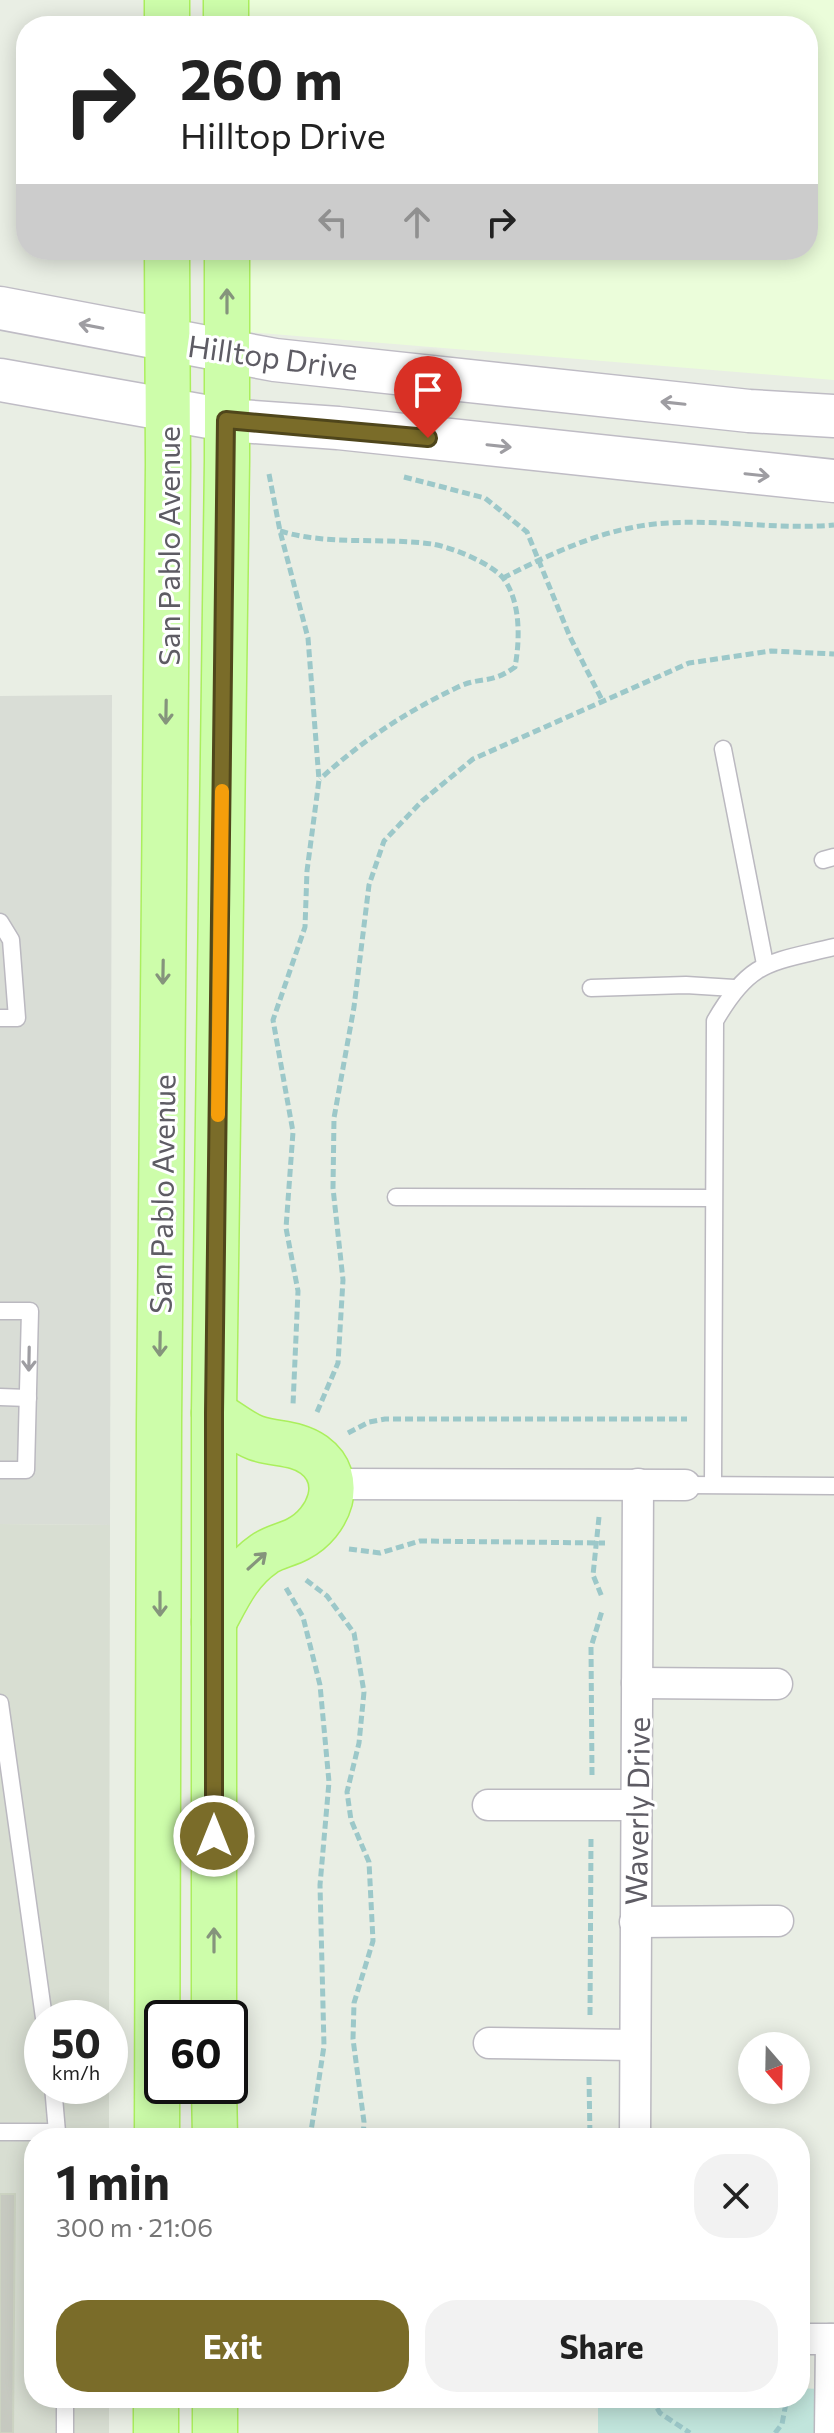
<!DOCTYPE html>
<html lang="en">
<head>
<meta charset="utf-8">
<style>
	:root { --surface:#fff; --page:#f2f2f2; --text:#222; --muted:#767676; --accent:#7a6c29 }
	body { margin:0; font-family:Commissioner,sans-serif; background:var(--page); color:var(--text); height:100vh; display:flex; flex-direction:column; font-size:30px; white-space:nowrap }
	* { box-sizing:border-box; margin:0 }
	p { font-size:26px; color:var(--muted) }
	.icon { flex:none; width:44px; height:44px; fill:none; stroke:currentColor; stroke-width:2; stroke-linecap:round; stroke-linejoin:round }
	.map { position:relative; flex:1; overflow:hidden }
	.panel { position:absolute; left:24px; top:2128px; width:786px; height:280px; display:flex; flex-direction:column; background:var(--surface); border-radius:32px; box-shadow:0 4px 20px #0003 }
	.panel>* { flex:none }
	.top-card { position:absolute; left:16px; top:16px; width:802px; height:244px; border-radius:32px; box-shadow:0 4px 20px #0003; background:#fff; color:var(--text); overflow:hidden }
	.needle { width:52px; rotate:160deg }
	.fabs { position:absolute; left:738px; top:2032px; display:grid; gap:16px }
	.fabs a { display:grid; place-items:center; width:72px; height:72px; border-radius:50%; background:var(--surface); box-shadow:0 4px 20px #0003; font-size:40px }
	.speed { position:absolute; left:24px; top:2000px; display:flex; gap:16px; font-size:40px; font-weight:700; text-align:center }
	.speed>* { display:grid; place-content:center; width:104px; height:104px; border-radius:50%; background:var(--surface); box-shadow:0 4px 20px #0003; line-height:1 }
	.speed small { font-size:20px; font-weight:400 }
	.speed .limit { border:4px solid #111; border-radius:12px; background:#fff; color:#111 }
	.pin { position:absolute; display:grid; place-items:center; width:68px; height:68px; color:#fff; margin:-82px -34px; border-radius:50% 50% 50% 0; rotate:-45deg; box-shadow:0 0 8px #0007 }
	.pin .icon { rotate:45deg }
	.me { position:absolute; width:88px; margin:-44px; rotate:0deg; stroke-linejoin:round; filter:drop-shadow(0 0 6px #0008) }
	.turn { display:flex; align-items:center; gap:28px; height:168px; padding:0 32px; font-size:36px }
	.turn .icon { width:104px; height:104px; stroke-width:2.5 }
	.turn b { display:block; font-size:56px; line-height:68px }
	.lanes { display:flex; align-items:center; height:76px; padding:0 32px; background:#0003; justify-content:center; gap:40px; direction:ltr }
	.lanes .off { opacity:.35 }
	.round { display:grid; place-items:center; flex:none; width:84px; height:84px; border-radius:32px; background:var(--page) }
	.summary { display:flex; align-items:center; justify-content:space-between; height:136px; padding:0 32px }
	h1 { font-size:48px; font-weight:700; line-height:60px }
	.primary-button { display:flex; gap:16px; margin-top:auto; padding:16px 32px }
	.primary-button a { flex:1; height:92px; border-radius:32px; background:var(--accent); color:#fff; font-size:32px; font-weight:700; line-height:92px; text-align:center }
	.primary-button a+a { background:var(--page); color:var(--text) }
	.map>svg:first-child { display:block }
	.commercial { fill:#ebfdda }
	.industrial { fill:#d9ddd6 }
	.education { fill:#d8ded2 }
	.green { fill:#c1e5dc }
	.building { fill:#c6c9c0; stroke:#ccd3c2; stroke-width:2 }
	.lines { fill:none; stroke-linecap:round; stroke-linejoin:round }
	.service-casing { stroke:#bbb9c0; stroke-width:19 }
	.minor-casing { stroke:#bbb9c0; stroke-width:33 }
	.secondary-casing { stroke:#bfbcc5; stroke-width:45 }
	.primary-casing { stroke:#abef5d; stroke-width:47 }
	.path { stroke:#9cc8c9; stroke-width:5; stroke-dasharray:8 4; stroke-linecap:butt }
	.service { stroke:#fff; stroke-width:16 }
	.minor { stroke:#fff; stroke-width:30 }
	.secondary { stroke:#fff; stroke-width:42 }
	.primary { stroke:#cdfdaa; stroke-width:44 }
	.oneway { stroke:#85947c }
	.oneway2 { stroke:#9e9da2 }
	.route-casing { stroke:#4f461b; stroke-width:20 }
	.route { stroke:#7a6c29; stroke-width:14 }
	.slow { stroke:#f59e0b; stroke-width:14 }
	.labels { text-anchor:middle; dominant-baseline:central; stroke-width:6; stroke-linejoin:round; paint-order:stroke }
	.street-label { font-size:30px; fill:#5e5c64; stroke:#fff }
</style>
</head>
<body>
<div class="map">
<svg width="834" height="2433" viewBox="0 0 834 2433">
	<rect width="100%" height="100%" fill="#e9eee4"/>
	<path class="commercial" d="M 241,0 L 834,0 L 834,380 L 248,332 L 246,250 L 808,250 L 808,26 L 241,26 Z"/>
	<path class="industrial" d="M 112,695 L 110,1525 L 0,1524 L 0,696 Z"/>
	<path class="education" d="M 0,1524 L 110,1525 L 109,2018 L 42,2018 L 42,2086 L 109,2086 L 109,2138 L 34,2138 L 34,2398 L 109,2398 L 109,2433 L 0,2433 Z"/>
	<path class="green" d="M 800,2388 L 818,2389 L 817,2433 L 598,2433 L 598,2402 L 601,2398 L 800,2398 Z"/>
	<path class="building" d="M 0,2194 L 15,2194 L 13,2433 L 0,2433 Z"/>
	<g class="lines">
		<defs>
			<g id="service">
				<path d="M 723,749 L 765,964"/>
				<path d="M 823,860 L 834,857"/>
				<path d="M 0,922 L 11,940 L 17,1018 L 0,1018"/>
				<path d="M 591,988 L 686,985 L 734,988"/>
				<path d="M 396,1197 L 712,1198"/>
				<path d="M 0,1311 L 30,1311 L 26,1470 L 0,1470"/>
				<path d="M 0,1397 L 28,1398"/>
				<path d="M 713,1484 L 715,1021 C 750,960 769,963 834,947"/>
				<path d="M 685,1485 L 834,1486"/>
				<path d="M 0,1703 L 44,2018"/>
				<path d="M 53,2086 L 57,2132"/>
				<path d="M 0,2132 L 57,2132 L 58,2138"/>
				<path d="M 65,2433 L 65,2398"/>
			</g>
			<g id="minor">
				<path d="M 333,1484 L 685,1485"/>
				<path d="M 637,1683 L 777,1684"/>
				<path d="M 488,1805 L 637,1805"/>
				<path d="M 635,1922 L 778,1921"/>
				<path d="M 489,2043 L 635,2045"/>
				<path d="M 635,2138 L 638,1484"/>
				<path d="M 800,2339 L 834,2339"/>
				<path d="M 830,2433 L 831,2339"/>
			</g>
			<g id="secondary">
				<path d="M 0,308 L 275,360 L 749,411 L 834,416"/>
				<path d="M 0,380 L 226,420 L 338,428 L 834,481"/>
			</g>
			<g id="primary">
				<path d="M 167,0 L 167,26"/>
				<path d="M 226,0 L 226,26"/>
				<path d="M 214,1622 C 228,1596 239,1571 264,1554 C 273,1547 287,1545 298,1539 C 329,1523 347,1479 314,1455 C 296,1442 276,1445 256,1438 C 242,1433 228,1421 214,1413"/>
				<path d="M 214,2018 L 214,1413 L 227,461 L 227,250"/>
				<path d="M 214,2086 L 215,2138"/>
				<path d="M 157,2138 L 159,1423 L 168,465 L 167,250"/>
				<path d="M 215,2398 L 215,2433"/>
				<path d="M 156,2433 L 156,2398"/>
			</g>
		</defs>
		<use href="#service" class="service-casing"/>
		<use href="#minor" class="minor-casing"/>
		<use href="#secondary" class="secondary-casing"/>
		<use href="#primary" class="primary-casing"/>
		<g class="path">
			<path d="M 269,474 L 280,531 L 308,638 L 319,780 L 307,871 L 305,927 L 273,1020 L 293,1132 L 286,1228 L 298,1291 L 293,1405"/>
			<path d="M 404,477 L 485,498 L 527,532 L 570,637 L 602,700"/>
			<path d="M 280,531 C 330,546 381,537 432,544 C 451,547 491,563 503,578 C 521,601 520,640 515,667 C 490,685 481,676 458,687 C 406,712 363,740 320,779"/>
			<path d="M 503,578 C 542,558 586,537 630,528 C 692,514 769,531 834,525"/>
			<path d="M 317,1412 L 338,1363 L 343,1280 L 333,1188 L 334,1118 L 354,1007 L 369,885 L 384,841 L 422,801 L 473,759 L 689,663 L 771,651 L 834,654"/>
			<path d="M 348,1433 L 369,1422 L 385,1419 L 687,1419"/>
			<path d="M 599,1517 L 593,1575 L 602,1597"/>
			<path d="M 349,1549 L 380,1553 L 420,1541 L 605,1543"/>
			<path d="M 306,1580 L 327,1596 L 354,1633 L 364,1692 L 359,1743 L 347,1792 L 351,1820 L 369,1862 L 373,1941 L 354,2003 L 353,2039 L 364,2122 L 363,2138"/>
			<path d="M 286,1588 L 303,1617 L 320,1685 L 329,1782 L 320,1885 L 324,2046 L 310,2138"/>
			<path d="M 592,1775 L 591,1647 L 602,1611"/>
			<path d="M 590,2015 L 591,1837"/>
			<path d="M 589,2077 L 590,2138"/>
			<path d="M 651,2398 L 660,2413 L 690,2433"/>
			<path d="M 256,2404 L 280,2398"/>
			<path d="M 775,2433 L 782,2424 L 787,2398"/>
		</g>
		<use href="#service" class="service"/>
		<use href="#minor" class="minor"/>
		<use href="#secondary" class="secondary"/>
		<use href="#primary" class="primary"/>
	</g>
	<defs><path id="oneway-shaft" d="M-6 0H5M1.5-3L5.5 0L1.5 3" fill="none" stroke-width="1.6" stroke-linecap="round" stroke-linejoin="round" transform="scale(2)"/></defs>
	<g class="oneway">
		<use href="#oneway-shaft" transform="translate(227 301) rotate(-90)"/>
		<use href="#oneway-shaft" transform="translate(166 712) rotate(91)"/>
		<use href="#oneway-shaft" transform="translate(163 972) rotate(91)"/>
		<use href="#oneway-shaft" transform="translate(160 1344) rotate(91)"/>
		<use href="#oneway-shaft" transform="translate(257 1561) rotate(-42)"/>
		<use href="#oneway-shaft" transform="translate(160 1604) rotate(90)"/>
		<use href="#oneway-shaft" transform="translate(214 1940) rotate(-90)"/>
	</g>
	<g class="oneway2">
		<use href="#oneway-shaft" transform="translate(91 326) rotate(-169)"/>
		<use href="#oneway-shaft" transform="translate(673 403) rotate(-174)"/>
		<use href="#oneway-shaft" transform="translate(499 446) rotate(6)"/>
		<use href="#oneway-shaft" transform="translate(757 475) rotate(6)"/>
		<use href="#oneway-shaft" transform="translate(29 1359) rotate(91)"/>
	</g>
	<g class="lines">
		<defs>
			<path id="route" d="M 214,1836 L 214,1413 L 226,420 L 428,438"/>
		</defs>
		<use href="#route" class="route-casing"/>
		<use href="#route" class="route"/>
		<path class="slow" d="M 218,1115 L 222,791"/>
	</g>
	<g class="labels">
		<g class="street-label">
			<text transform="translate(273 356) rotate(8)">Hilltop Drive</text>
			<text transform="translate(167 546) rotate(-90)">San Pablo Avenue</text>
			<text transform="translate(161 1194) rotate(-89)">San Pablo Avenue</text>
			<text transform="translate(636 1811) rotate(-89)">Waverly Drive</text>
		</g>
	</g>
</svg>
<div class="fabs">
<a><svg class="needle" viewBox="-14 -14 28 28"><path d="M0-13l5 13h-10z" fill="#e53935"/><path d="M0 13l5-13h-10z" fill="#767676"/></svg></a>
</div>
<div class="speed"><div>50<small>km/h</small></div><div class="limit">60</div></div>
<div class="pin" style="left:428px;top:438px;background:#d93025"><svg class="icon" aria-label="arrive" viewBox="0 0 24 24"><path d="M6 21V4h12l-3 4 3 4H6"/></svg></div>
<svg class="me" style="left:214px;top:1836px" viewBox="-20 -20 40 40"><circle r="17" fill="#7a6c29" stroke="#fff" stroke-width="3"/><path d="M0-11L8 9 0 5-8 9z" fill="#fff"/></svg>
<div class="top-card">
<div class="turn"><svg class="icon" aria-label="right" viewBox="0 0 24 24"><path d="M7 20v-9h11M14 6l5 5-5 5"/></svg><div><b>260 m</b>Hilltop Drive</div></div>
<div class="lanes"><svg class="icon off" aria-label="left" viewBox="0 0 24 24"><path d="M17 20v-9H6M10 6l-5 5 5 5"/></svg><svg class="icon off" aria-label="ahead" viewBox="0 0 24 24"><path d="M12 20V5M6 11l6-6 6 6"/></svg><svg class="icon" aria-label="right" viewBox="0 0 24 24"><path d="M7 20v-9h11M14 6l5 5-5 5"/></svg></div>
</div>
<section class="panel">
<div class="summary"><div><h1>1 min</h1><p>300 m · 21:06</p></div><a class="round"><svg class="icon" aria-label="close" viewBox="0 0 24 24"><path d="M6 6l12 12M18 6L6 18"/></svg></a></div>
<div class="primary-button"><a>Exit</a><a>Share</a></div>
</section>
</div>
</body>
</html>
